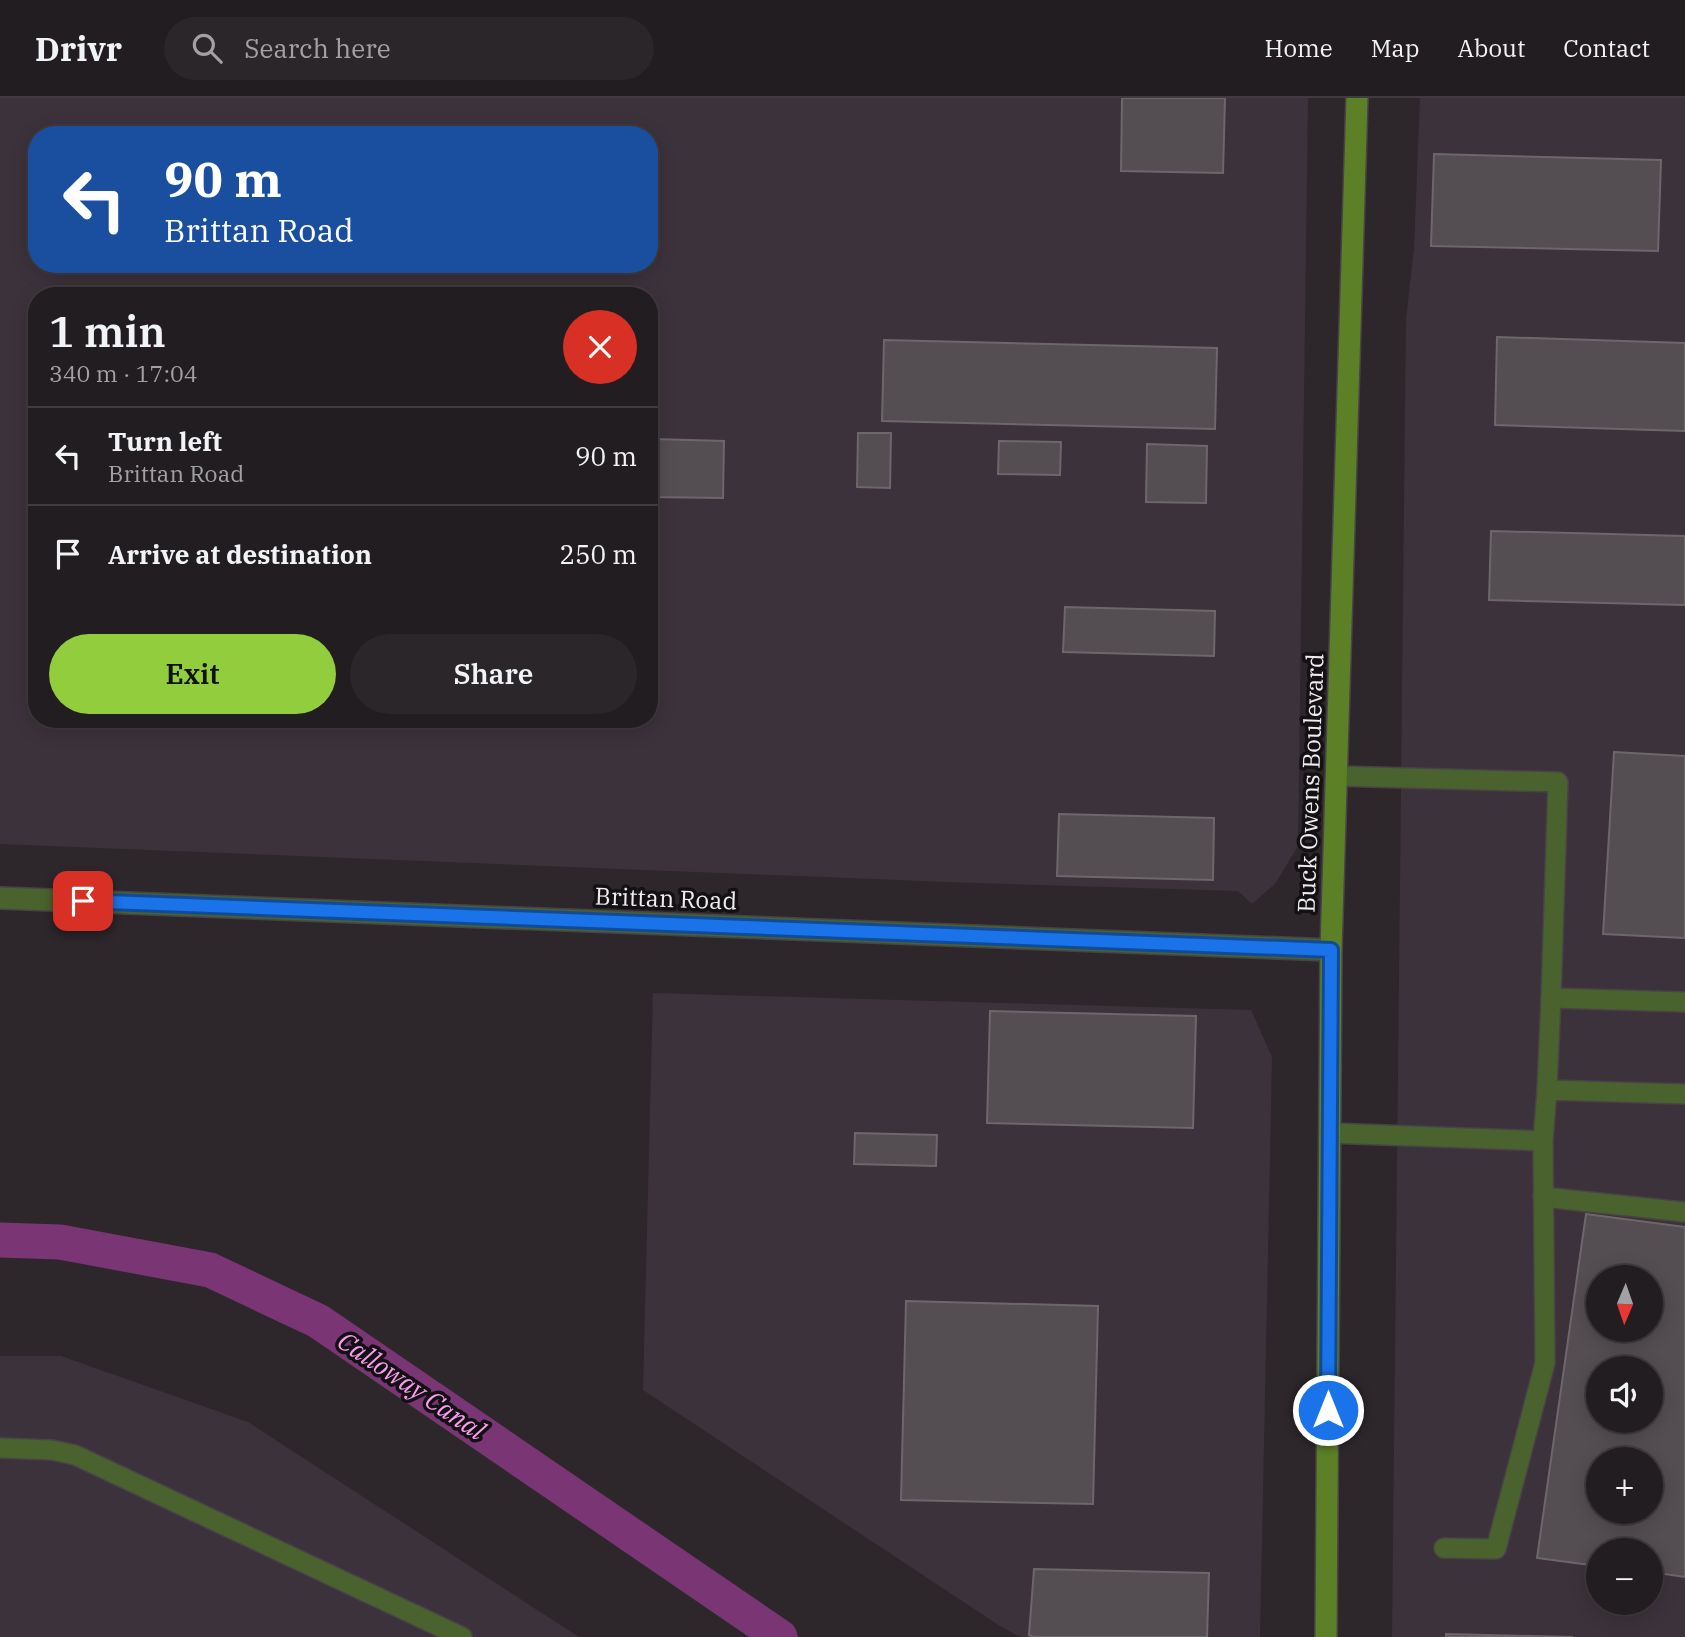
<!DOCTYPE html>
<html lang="en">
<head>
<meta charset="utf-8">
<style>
	:root { --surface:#221d21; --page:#2a262a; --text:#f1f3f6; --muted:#a2a2a5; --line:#3f3b3f; --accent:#92cd3e }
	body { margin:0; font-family:"IBM Plex Serif",serif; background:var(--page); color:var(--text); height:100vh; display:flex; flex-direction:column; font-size:26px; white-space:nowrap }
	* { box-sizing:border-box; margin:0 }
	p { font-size:23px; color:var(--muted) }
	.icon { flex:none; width:38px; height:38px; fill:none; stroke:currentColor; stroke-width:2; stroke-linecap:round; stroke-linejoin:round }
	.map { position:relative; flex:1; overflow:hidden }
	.sheet { position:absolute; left:28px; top:189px; width:630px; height:441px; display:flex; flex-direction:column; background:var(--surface); border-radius:28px; box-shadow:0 4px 18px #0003,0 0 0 2px var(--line) }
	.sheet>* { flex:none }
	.top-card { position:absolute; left:28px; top:28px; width:630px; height:147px; border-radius:28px; box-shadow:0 4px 18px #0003,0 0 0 2px var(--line); background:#1a4fa0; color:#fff; overflow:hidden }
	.needle { width:46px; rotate:182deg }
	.fabs { position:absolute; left:1586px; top:1167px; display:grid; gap:14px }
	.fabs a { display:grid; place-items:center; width:77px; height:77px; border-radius:50%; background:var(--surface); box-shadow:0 4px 18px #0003,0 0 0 2px var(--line); font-size:35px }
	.pin { position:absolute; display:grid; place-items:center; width:60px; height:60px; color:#fff; margin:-30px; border-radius:14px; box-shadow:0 4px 10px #0006 }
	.me { position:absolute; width:77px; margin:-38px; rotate:0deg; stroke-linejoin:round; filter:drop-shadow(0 0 5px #0008) }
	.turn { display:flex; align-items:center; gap:24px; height:147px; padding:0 21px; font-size:32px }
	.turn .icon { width:91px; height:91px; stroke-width:2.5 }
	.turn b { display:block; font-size:49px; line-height:60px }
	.round { display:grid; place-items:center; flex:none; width:74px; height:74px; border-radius:37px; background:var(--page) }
	.summary { display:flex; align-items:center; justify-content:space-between; height:119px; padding:0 21px }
	h1 { font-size:42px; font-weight:600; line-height:52px }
	.button { display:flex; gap:14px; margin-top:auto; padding:14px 21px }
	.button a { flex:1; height:80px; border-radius:42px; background:var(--accent); color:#111; font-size:28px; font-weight:600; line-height:80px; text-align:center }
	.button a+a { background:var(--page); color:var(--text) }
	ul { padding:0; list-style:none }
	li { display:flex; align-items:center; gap:21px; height:98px; padding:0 21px; border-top:2px solid var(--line) }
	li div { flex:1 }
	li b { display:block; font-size:26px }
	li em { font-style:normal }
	header { display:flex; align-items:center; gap:42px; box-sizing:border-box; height:98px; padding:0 35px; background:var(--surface); border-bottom:2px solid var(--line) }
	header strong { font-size:33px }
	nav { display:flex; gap:38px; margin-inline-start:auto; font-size:24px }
	.search { width:490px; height:63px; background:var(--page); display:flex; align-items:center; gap:18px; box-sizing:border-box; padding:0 24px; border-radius:38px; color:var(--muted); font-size:26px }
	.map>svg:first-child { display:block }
	.built { fill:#3c323b; fill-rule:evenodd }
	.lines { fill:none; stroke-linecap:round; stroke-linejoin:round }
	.canal { stroke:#7a3674; stroke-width:35 }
	.building { fill:#544e53; stroke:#6d676c; stroke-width:2; fill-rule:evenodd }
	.service-casing { stroke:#484347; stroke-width:22 }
	.minor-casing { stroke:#484347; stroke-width:24 }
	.secondary-casing { stroke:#484347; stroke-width:24 }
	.service { stroke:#4a622d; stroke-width:19 }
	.minor { stroke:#4a622d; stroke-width:21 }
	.secondary { stroke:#5b8026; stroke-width:21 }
	.route-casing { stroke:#114b97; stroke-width:18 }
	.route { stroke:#1a73e8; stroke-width:12 }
	.labels { text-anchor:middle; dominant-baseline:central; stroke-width:7; stroke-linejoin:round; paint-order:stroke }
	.street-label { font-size:24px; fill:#f0ecef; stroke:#131113 }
	.water-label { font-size:26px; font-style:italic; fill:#fb9cf1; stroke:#131113 }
</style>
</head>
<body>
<header>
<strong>Drivr</strong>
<div class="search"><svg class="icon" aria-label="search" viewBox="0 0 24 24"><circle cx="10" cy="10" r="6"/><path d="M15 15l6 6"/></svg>Search here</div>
<nav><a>Home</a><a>Map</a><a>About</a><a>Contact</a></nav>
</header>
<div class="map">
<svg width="1685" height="1539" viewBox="0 0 1685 1539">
	<rect width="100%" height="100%" fill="#2d272c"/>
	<g class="built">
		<path d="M 0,0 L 1308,0 L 1298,748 L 1275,786 L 1252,806 L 1238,793 L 947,784 L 0,746 ZM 37,37 L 649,37 L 649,166 L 37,166 ZM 37,198 L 649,198 L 649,621 L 37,621 Z"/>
		<path d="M 1420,0 L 1685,0 L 1685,1539 L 1392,1539 L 1406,221 L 1414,151 ZM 1598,1180 L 1650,1180 L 1650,1232 L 1598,1232 ZM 1598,1270 L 1650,1270 L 1650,1323 L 1598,1323 ZM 1598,1362 L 1650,1362 L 1650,1414 L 1598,1414 ZM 1598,1452 L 1650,1452 L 1650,1505 L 1598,1505 Z"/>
		<path d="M 653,895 L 1251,912 L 1272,959 L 1260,1539 L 1020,1539 L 1000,1528 L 643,1292 Z"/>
		<path d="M 0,1258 L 61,1258 L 248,1324 L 579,1539 L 0,1539 Z"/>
	</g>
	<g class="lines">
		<path class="canal" d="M 0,1142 L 60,1144 L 210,1172 L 318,1223 L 780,1539"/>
	</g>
	<g class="building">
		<path d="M 1122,0 L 1225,0 L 1223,75 L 1121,73 Z"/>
		<path d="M 1434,56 L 1661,62 L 1658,153 L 1431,148 Z"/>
		<path d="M 1497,239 L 1685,245 L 1685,333 L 1495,327 Z"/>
		<path d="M 884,242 L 1217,250 L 1215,331 L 882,323 Z"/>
		<path d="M 858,335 L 891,335 L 890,390 L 857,389 Z"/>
		<path d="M 653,341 L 724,343 L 723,400 L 651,399 Z"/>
		<path d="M 999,343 L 1061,344 L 1060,377 L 998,376 Z"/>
		<path d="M 1147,346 L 1207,348 L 1206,405 L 1146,404 Z"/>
		<path d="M 1491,433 L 1685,438 L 1685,507 L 1489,502 Z"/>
		<path d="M 1065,509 L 1215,513 L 1214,558 L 1063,554 Z"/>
		<path d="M 1614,654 L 1685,658 L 1685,840 L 1603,836 Z"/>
		<path d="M 1059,716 L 1214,720 L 1213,782 L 1057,778 Z"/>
		<path d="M 990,913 L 1196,918 L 1193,1030 L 987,1025 Z"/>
		<path d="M 855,1035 L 937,1037 L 936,1068 L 854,1066 Z"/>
		<path d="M 1586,1116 L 1685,1129 L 1685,1479 L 1650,1474 L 1650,1452 L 1598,1452 L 1598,1468 L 1537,1460 ZM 1598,1180 L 1650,1180 L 1650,1232 L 1598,1232 ZM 1598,1270 L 1650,1270 L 1650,1323 L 1598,1323 ZM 1598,1362 L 1650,1362 L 1650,1414 L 1598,1414 Z"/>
		<path d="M 906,1203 L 1098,1208 L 1093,1406 L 901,1402 Z"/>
		<path d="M 1034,1471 L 1209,1475 L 1207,1539 L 1034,1539 L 1029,1537 Z"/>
		<path d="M 1446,1536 L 1573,1539 L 1446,1539 Z"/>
	</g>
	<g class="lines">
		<defs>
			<g id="service">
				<path d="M 1336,678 L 1558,684 L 1551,900 L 1685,904"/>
				<path d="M 1547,992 L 1551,900"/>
				<path d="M 1329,1035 L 1543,1043 L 1547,992 L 1685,996"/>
				<path d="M 1543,1099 L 1685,1114"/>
				<path d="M 0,1350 L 52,1352 L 75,1357 L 462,1539"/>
				<path d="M 1444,1450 L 1496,1451 L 1545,1265 L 1543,1043"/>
			</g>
			<path id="minor" d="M 0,800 L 1331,852"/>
			<path id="secondary" d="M 1326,1539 L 1331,852 L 1357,0"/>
		</defs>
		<use href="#service" class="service-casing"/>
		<use href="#minor" class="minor-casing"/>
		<use href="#secondary" class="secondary-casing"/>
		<use href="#service" class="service"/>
		<use href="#minor" class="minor"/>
		<use href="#secondary" class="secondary"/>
	</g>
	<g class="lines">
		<defs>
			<path id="route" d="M 83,803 L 1331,852 L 1328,1312"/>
		</defs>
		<use href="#route" class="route-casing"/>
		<use href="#route" class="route"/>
	</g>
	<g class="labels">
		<g class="street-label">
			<text transform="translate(1310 685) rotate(-88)">Buck Owens Boulevard</text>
			<text transform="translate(666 800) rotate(2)">Brittan Road</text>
		</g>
		<g class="water-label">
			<text transform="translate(412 1287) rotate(34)">Calloway Canal</text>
		</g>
	</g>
</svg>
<div class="fabs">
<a><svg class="needle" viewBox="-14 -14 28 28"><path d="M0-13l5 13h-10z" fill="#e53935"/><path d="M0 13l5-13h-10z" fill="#a2a2a5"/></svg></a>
<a><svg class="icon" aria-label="sound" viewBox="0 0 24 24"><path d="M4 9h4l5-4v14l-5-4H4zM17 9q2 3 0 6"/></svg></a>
<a>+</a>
<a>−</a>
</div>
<div class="pin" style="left:83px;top:803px;background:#d93025"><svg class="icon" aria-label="arrive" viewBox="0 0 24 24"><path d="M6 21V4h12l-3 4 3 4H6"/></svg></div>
<svg class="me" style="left:1328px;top:1312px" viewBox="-20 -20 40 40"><circle r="17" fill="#1a73e8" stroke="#fff" stroke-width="3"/><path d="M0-11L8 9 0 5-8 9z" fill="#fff"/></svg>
<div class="top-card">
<div class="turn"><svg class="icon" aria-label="left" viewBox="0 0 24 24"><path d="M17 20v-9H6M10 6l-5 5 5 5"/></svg><div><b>90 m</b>Brittan Road</div></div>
</div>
<section class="sheet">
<div class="summary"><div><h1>1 min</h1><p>340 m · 17:04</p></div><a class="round" style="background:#d93025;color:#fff"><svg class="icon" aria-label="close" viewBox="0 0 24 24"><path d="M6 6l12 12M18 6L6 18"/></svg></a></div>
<ul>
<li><svg class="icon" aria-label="left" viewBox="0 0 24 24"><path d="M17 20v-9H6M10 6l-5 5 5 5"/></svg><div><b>Turn left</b><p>Brittan Road</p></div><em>90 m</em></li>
<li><svg class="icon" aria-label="arrive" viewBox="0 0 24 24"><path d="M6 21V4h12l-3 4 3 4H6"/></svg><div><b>Arrive at destination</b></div><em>250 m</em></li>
</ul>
<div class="button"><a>Exit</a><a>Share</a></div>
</section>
</div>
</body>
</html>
